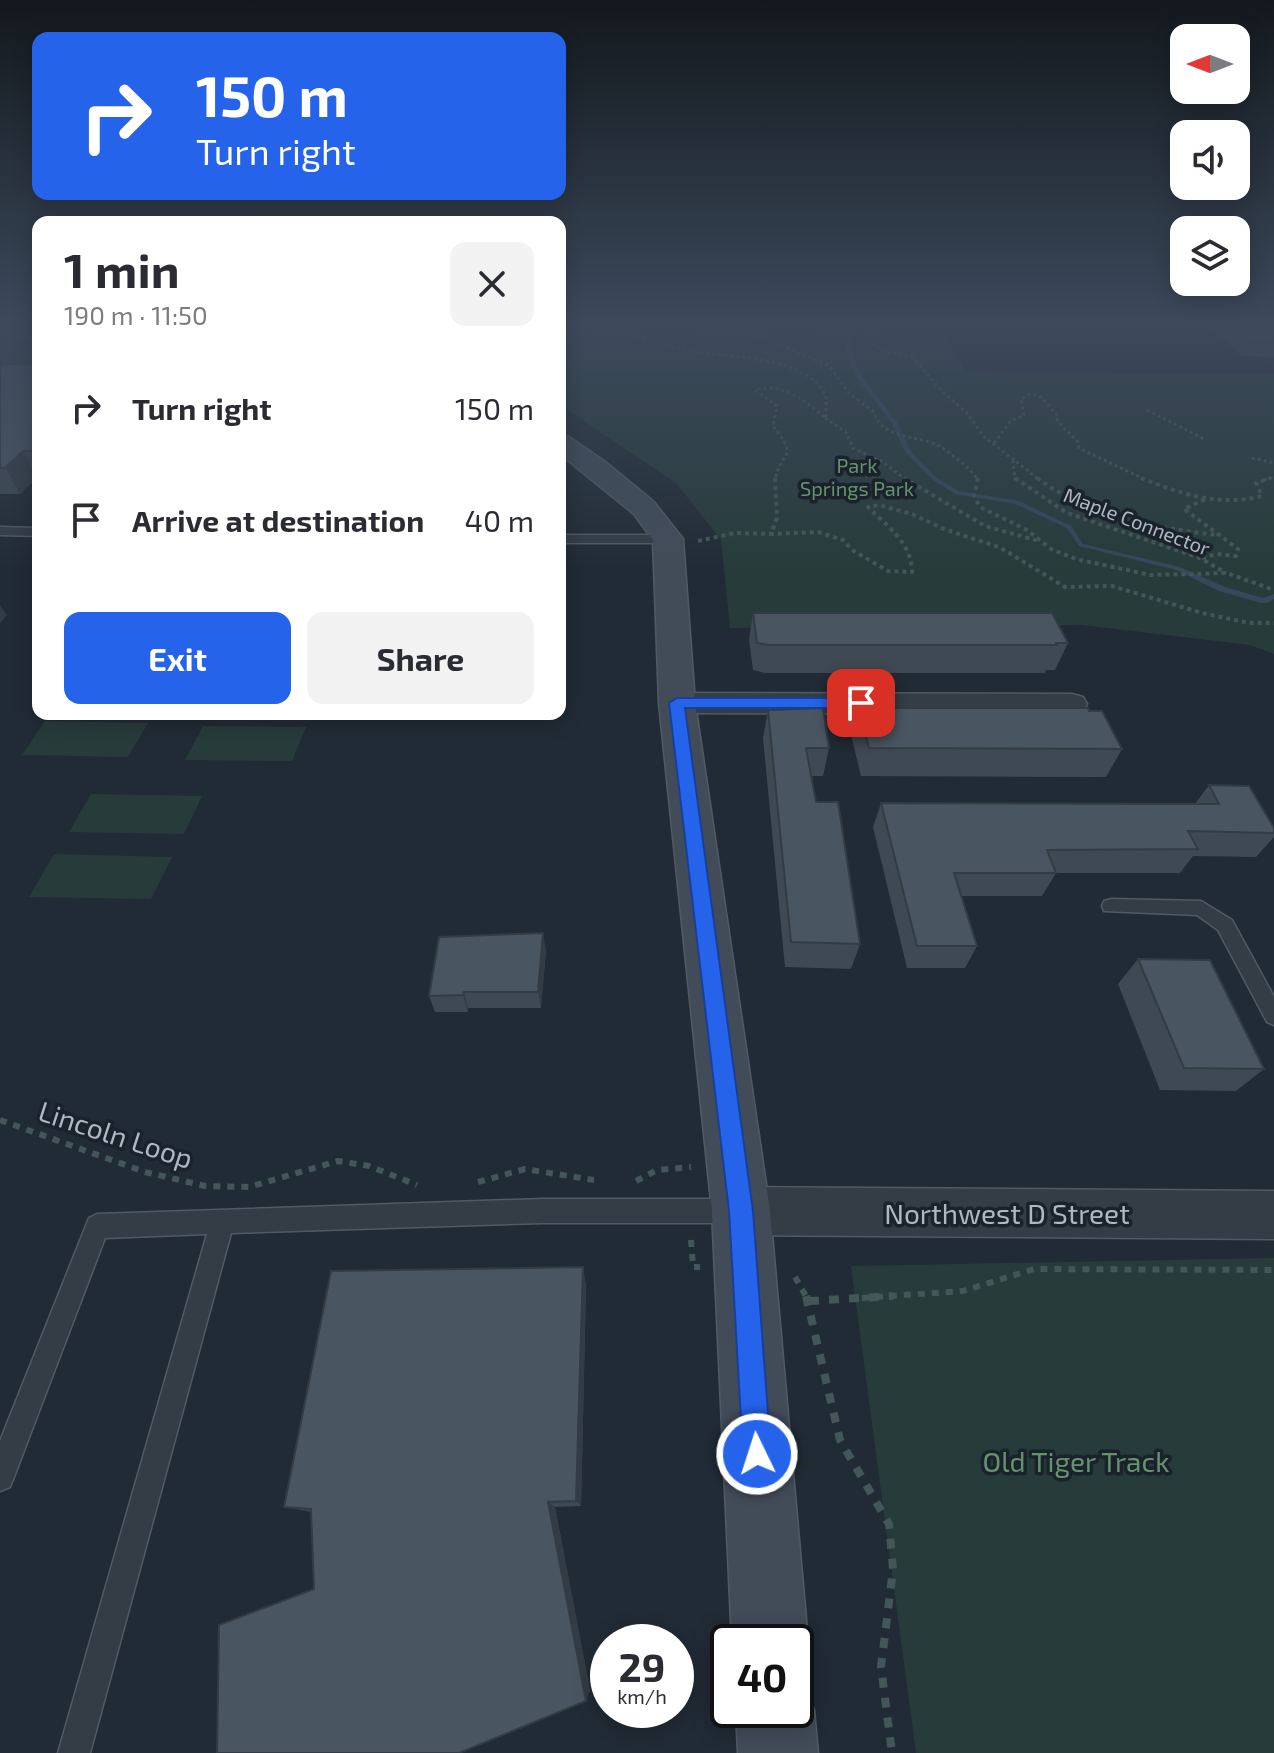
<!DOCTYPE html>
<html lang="en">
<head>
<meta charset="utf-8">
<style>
	:root { --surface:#fff; --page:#f2f2f3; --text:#2b2b33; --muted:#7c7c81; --accent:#2563eb }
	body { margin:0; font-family:"Exo 2",sans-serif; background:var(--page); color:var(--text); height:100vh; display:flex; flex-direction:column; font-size:30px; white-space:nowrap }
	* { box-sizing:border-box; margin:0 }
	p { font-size:26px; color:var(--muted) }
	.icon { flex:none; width:44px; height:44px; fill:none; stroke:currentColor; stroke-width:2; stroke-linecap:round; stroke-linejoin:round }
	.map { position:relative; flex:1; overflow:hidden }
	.side { position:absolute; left:32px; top:216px; width:534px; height:504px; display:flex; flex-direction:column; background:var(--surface); border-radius:16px; box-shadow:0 4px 20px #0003 }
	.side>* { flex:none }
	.guide { position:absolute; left:32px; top:32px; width:534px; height:168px; border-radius:16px; box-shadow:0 4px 20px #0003; background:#2563eb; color:#fff; overflow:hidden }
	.needle { width:52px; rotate:270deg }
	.controls { position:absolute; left:1170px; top:24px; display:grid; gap:16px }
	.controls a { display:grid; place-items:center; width:80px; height:80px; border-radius:16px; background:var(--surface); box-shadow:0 4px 20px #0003; font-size:40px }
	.speed { position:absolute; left:590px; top:1624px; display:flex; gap:16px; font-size:40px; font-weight:700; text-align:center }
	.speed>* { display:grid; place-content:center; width:104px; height:104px; border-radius:50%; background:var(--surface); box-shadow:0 4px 20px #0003; line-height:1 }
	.speed small { font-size:20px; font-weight:400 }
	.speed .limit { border:4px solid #111; border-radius:12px; background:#fff; color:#111 }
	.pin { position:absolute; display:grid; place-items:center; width:68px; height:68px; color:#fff; margin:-34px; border-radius:16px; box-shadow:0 4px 12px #0006 }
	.me { position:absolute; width:88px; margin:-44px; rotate:356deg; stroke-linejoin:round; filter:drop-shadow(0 0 6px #0008) }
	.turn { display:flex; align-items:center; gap:28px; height:168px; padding:0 32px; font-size:36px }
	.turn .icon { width:104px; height:104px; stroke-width:2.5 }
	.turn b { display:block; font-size:56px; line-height:68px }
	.round { display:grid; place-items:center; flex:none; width:84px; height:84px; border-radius:16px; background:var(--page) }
	.overview { display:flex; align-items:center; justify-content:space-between; height:136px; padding:0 32px }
	h1 { font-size:48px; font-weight:700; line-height:60px }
	.primary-button { display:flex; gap:16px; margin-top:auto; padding:16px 32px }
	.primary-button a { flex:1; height:92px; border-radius:16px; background:var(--accent); color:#fff; font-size:32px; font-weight:700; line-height:92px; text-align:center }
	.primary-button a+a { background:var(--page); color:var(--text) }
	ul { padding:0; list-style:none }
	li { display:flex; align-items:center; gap:24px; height:112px; padding:0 32px }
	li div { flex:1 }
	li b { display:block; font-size:30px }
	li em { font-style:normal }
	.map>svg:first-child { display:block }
	.green { fill:#273b3a }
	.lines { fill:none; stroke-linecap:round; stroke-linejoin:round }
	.stream { fill:#35485c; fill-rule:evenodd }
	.lane-casing { stroke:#515a64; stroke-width:3 }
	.street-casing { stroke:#515a64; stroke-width:3 }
	.secondary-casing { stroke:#515a64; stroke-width:3 }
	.path-far3 { stroke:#445758; stroke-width:3; stroke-dasharray:3 3; stroke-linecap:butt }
	.path-far2 { stroke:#445758; stroke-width:4; stroke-dasharray:4 4; stroke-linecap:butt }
	.path-far1 { stroke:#445758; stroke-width:6; stroke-dasharray:7 7; stroke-linecap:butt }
	.path { stroke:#445758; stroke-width:8; stroke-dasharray:10 10; stroke-linecap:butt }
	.lane { fill:#343d46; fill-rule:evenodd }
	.street { fill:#343d46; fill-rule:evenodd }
	.secondary { fill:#424c59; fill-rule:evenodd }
	.wall { fill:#3f4953 }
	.shaded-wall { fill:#333c44 }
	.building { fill:#495561; stroke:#333c44; stroke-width:2 }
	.route { fill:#2563eb; stroke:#184099; stroke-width:2 }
	.labels { text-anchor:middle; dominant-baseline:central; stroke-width:7; stroke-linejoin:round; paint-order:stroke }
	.far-park-label { font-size:20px; fill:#67926f; stroke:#1a222b }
	.far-street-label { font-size:20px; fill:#aeb7c3; stroke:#1a222b }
	.near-street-label { font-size:28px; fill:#aeb7c3; stroke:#1a222b }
	.near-park-label { font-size:28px; fill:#67926f; stroke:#1a222b }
</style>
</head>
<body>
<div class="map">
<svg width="1274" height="1753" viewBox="0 0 1274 1753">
	<rect width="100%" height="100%" fill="#212b35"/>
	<g class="green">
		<rect x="0" y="324" width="38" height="40"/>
		<path d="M 560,324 L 939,324 L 966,372 L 1274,374 L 1274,654 L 1250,645 L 1082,625 L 730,628 L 721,540 L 677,484 L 560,405 Z"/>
		<path d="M 45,721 L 148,723 L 128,757 L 22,755 Z"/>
		<path d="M 203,726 L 306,727 L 292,761 L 185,760 Z"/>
		<path d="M 91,794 L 92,794 L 202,796 L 184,834 L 69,832 Z"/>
		<path d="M 54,854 L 172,857 L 151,899 L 29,897 Z"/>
		<path d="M 1274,1258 L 1274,1753 L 916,1753 L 851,1266 Z"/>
	</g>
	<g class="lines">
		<path class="stream" d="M 799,324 L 810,324 L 850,332 L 852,351 L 860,374 L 897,422 L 911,451 L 937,478 L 959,491 L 1019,501 L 1071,526 L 1083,544 L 1180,567 L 1225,587 L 1263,598 L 1274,594 L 1274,599 L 1267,603 L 1261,603 L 1219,591 L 1176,570 L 1079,546 L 1067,528 L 1015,504 L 955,494 L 933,480 L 906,453 L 891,422 L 854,374 L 846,351 L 846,334 Z"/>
		<defs>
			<g id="lane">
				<path d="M 0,527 L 38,528 L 38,536 L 0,535 Z"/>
				<path d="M 560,535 L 668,535 L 674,539 L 668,543 L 560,543 Z"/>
				<path d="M 1111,899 L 1201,901 L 1232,920 L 1274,997 L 1274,1025 L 1267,1022 L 1218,930 L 1197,915 L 1104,911 L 1102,906 L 1104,901 Z"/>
				<path d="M 542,1199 L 736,1199 L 744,1203 L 748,1211 L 744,1219 L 736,1223 L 542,1223 L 231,1233 L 90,1753 L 58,1753 L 207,1234 L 105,1238 L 14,1477 L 10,1487 L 0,1491 L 0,1441 L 89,1218 L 97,1214 Z"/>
			</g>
			<g id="street">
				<path d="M 677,693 L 1072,694 L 1083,697 L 1087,704 L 1083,711 L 1072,714 L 677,713 L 666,710 L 662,703 L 666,696 Z"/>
				<path d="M 741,1187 L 1274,1191 L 1274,1239 L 741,1235 L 724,1228 L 717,1211 L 724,1194 Z"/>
			</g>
			<g id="secondary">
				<path d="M 560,434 L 569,437 L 604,461 L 654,502 L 683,539 L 695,703 L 770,1211 L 808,1642 L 796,1669 L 796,1642 L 732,1642 L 712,1211 L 659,703 L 653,540 L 634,514 L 560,454 Z"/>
				<path d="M 796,1679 L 803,1682 L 814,1710 L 818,1753 L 738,1753 L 736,1710 L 796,1710 Z"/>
			</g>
		</defs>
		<use href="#lane" class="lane-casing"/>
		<use href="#street" class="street-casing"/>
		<use href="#secondary" class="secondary-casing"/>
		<g class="path-far3">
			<path d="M 689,324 L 715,334 L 764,337 L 829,366 L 850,394 L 874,412 C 880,439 919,435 939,446 C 951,453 972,470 978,480"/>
			<path d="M 865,324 L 872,330 L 869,341 L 881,350 L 913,358 L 943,392 L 967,413 L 984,437 L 1040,480"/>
			<path d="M 0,334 L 38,340"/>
			<path d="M 560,334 C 604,319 643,341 686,350 C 725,358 806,354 826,396 L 826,418 C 804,401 784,382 755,390 L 777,406 L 773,426 C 800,460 781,449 775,480"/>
			<path d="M 1147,410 L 1204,439"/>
			<path d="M 825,418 L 846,432 L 853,448 L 883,462 L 906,480"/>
			<path d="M 994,443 L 1011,421 L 1024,415 L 1021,399 L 1030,394 L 1041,397 L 1058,416 L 1057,421 L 1078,442 L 1079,448 L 1146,480"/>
			<path d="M 1252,458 L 1274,463"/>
			<path d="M 1013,460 L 1015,480"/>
			<path d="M 1264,480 L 1274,477"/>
		</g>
		<g class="path-far2">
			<path d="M 775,478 L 777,518 L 771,534 L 818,532 L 843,540 L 852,550 L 888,571 L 912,572 C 912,543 887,526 868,507 L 879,505 L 912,514 L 944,529 L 1001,548 L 1065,587 L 1112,586 L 1202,613 L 1249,623 L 1274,623"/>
			<path d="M 904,478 L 985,526 L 1039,541"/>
			<path d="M 978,478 L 974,496 L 980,507 L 1027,530 L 1051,549 L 1076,559 L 1150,575 L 1227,573 L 1274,590"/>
			<path d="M 1015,478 L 1067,513 L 1200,558 L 1226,573"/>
			<path d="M 1037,478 C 1081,512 1163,530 1218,535"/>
			<path d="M 1141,478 C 1181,494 1220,507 1262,496 L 1256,483 L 1270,478"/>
			<path d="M 698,541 L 735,533 L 771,534"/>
			<path d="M 1202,558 L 1217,554 L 1236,556 L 1238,549 L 1184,509 L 1208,498"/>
		</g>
		<g class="path-far1">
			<path d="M 0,1120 L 145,1172 L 205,1186 L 249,1187 L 338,1161 L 369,1166 L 417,1185"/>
			<path d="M 636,1181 L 657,1170 L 691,1167"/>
			<path d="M 478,1182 L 525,1169 L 594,1180"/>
			<path d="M 691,1240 L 693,1267 L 700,1267"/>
			<path d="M 795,1277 L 807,1298"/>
			<path d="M 862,1298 L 963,1291 L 1034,1269 L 1274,1270"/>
		</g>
		<g class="path">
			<path d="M 806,1296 L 840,1440 L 889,1524 L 893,1569 L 881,1667 L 892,1753"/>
			<path d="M 809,1301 L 893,1296"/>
		</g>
		<use href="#lane" class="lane"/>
		<use href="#street" class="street"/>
		<use href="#secondary" class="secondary"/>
	</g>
	<g class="wall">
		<path d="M 1207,324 L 1274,324 L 1274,357 L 1242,356 Z"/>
		<path d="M 0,364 L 38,364 L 38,476 L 20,494 L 0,494 Z"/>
		<path d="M 753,613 L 1068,643 L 1055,670 L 1046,670 L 1045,673 L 765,673 L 753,670 L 749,640 Z"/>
		<path d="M 858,708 L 1089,711 L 1122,749 L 1106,777 L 861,776 L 851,735 Z"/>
		<path d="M 768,710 L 829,748 L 823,776 L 812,776 L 816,802 L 860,944 L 851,969 L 785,967 L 763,738 Z"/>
		<path d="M 1209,785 L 1274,828 L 1274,837 L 1256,857 L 1193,856 L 1180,873 L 1056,873 L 1042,896 L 962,896 L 977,946 L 965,968 L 907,968 L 873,827 L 881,803 L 1195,804 Z"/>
		<path d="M 546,950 L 541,1008 L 468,1008 L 468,1012 L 435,1012 L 429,996 Z"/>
		<path d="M 1138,959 L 1264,1069 L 1236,1091 L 1160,1090 L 1118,984 Z"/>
		<path d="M 583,1267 L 586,1287 L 581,1506 L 555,1507 L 590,1690 L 314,1589 L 312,1512 L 284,1507 Z"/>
	</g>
	<g class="shaded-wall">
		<path d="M 23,451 L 37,476 L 20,494 L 5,468 Z"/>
		<path d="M 0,605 L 7,615 L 0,623 Z"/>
		<path d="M 543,933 L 546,950 L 541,1008 L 538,992 Z"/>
		<path d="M 464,992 L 468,1008 L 468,1012 L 463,995 Z"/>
		<path d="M 583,1267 L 586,1287 L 581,1506 L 576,1501 Z"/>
		<path d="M 548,1502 L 555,1507 L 590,1690 L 586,1701 Z"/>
	</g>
	<g class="building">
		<path d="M 1231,324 L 1274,324 L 1274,341 L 1250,341 Z"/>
		<path d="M 0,364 L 38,364 L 38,451 L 23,451 L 5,468 L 0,468 Z"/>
		<path d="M 753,613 L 1052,613 L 1068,643 L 1056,643 L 1057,645 L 769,645 L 757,643 Z"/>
		<path d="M 823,708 L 829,748 L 806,748 L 816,802 L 838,802 L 860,944 L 791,942 L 768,710 Z"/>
		<path d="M 858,708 L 1088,708 L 1089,711 L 1102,711 L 1122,749 L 869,748 Z"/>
		<path d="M 1209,785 L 1249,786 L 1274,828 L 1274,833 L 1188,831 L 1198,849 L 1047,850 L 1056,873 L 954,873 L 977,946 L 917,946 L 881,803 L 1219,804 Z"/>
		<path d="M 543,933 L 538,992 L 464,992 L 463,995 L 429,996 L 439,937 Z"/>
		<path d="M 1138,959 L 1210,960 L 1264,1069 L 1184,1068 Z"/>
		<path d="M 583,1267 L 576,1501 L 548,1502 L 586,1701 L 459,1753 L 217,1753 L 219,1625 L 314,1589 L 311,1509 L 284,1507 L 331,1271 Z"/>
	</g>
	<linearGradient id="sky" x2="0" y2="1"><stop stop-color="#12181d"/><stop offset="0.57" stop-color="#3d4a5c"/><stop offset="1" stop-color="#3d4a5c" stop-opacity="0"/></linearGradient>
	<rect width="1274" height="570" fill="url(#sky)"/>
	<path class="route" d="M 677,698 L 861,698 L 869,703 L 861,708 L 685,708 L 753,1211 L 771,1454 L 767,1464 L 757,1468 L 747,1464 L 743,1454 L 729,1211 L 669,703 Z"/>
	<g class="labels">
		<g class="far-park-label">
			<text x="857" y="465">Park<tspan x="857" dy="23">Springs Park</tspan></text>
		</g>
		<g class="far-street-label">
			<text transform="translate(1137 521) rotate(21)">Maple Connector</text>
		</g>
		<g class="near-street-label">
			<text transform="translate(116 1134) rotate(18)">Lincoln Loop</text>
			<text x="1007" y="1213">Northwest D Street</text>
		</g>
		<g class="near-park-label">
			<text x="1076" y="1461">Old Tiger Track</text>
		</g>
	</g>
</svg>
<div class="controls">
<a><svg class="needle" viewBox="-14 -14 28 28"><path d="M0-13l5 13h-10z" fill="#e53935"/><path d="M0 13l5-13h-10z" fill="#7c7c81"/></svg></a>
<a><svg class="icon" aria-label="sound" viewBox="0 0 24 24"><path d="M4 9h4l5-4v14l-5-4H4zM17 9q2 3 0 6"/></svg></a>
<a><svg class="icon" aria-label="layers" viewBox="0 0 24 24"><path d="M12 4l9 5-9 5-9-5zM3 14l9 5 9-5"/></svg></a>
</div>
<div class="speed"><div>29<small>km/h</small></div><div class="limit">40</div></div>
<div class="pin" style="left:861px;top:703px;background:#d93025"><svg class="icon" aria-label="arrive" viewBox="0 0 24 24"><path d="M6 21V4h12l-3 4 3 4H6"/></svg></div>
<svg class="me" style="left:757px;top:1454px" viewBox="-20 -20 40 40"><circle r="17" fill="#2563eb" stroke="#fff" stroke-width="3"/><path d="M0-11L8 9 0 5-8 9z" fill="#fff"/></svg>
<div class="guide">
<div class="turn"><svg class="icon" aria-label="right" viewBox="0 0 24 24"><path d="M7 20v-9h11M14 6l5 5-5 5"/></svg><div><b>150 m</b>Turn right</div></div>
</div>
<section class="side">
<div class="overview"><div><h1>1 min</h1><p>190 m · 11:50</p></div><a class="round"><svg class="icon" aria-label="close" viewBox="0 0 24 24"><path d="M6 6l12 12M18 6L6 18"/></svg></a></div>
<ul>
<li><svg class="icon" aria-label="right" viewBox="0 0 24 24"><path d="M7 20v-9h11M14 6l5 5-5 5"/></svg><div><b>Turn right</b></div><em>150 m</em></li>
<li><svg class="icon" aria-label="arrive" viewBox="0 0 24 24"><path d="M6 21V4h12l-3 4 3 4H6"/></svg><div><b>Arrive at destination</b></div><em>40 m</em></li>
</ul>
<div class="primary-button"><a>Exit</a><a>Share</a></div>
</section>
</div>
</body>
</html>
